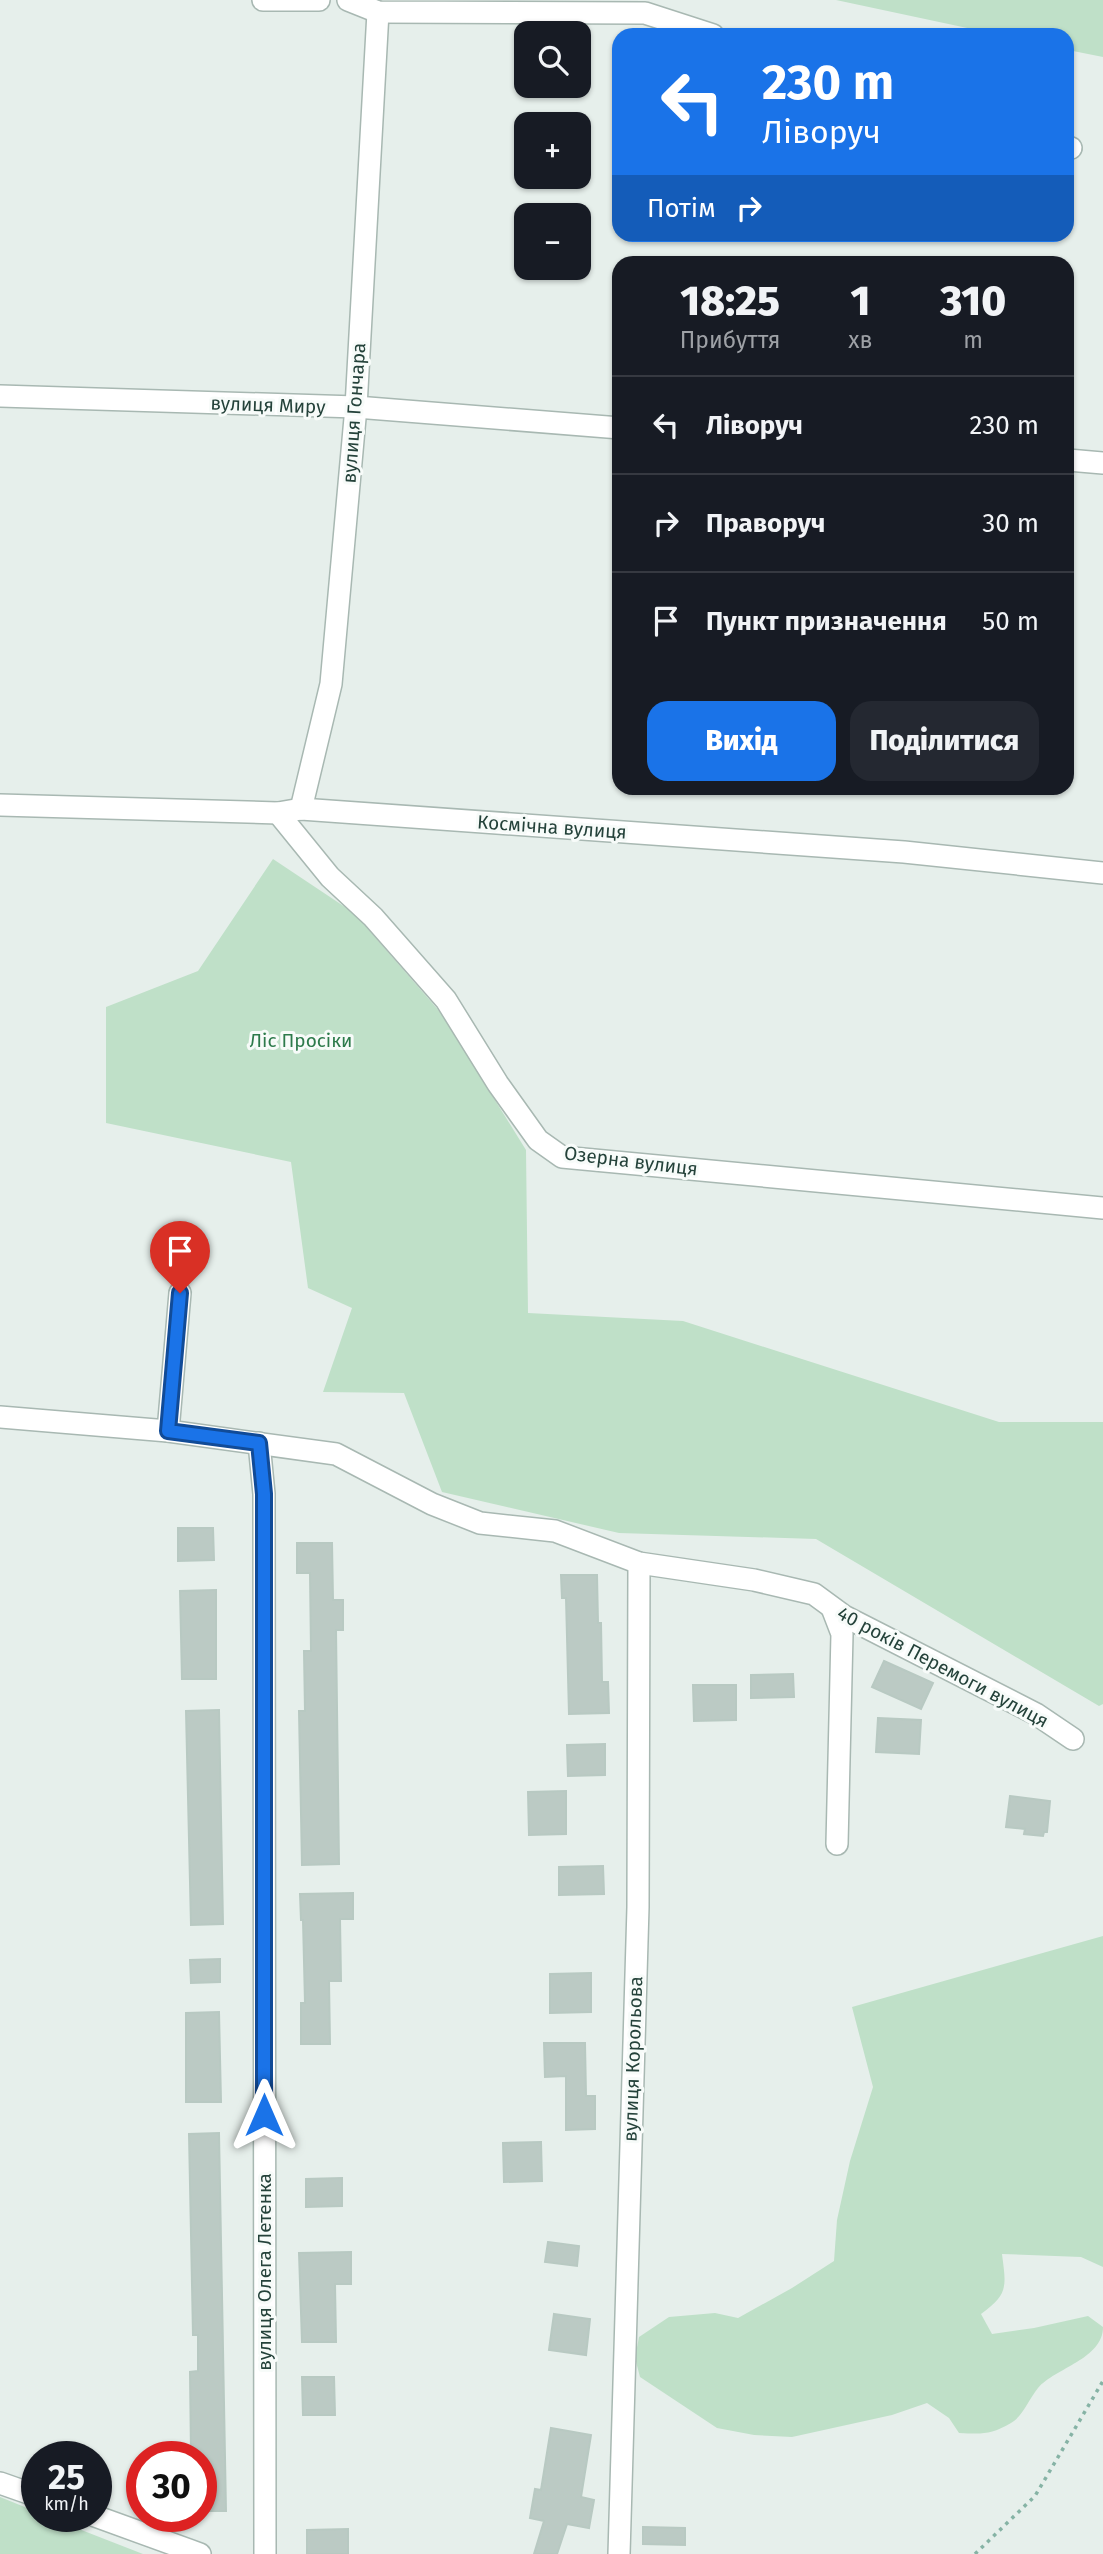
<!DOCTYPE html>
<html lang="uk">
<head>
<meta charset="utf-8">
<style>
	:root { --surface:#171b24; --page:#242831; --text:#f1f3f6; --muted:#9ea1a6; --line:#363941; --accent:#1a73e8 }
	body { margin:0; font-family:"Fira Sans",sans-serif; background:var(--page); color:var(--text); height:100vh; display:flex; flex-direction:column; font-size:26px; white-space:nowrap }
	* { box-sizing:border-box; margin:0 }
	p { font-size:23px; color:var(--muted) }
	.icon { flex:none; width:38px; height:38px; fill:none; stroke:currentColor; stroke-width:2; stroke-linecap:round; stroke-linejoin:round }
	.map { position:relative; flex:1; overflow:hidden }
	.panel { position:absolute; left:612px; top:256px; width:462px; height:539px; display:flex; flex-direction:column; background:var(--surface); border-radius:21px; box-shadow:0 2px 5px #0004 }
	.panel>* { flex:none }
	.banner { position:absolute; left:612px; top:28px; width:462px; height:214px; border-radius:21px; box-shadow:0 2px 5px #0004; background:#1a73e8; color:#fff; overflow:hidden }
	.tools { position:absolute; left:514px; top:21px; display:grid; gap:14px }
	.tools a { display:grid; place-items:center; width:77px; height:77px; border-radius:14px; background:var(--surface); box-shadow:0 2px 5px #0004; font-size:35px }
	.speed { position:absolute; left:21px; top:2441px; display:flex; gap:14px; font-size:35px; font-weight:700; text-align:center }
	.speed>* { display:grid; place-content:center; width:91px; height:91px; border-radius:50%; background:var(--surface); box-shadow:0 2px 5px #0004; line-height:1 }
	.speed small { font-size:18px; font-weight:400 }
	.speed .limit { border:10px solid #d22; background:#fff; color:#111 }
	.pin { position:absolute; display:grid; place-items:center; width:60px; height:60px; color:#fff; margin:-72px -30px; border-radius:50% 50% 50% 0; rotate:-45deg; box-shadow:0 0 7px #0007 }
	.pin .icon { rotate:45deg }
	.me { position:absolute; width:77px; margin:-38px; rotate:0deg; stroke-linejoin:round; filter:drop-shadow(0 0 5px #0008) }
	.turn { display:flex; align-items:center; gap:24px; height:147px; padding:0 35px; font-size:32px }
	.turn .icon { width:91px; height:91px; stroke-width:2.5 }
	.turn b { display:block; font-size:49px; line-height:60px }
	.then { display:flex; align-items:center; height:66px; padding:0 35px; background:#0003; gap:14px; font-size:26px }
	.eta { display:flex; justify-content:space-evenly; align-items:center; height:119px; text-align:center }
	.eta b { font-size:42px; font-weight:800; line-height:49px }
	.action { display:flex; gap:14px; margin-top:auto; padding:14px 35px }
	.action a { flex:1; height:80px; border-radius:21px; background:var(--accent); color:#fff; font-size:28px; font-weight:800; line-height:80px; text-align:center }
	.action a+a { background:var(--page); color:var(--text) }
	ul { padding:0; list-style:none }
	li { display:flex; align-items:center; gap:21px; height:98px; padding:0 35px; border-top:2px solid var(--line) }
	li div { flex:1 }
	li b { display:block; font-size:26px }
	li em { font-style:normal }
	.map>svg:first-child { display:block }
	.green { fill:#bfe0c8 }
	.building { fill:#bbcac4; stroke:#b8c9c2; stroke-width:2 }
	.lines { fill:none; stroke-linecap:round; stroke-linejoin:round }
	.minor-casing { stroke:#a8b8b2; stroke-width:24 }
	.path { stroke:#86b3a5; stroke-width:3.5; stroke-dasharray:3.5 5; stroke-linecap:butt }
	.minor { stroke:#fff; stroke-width:21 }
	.route-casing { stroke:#114b97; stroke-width:18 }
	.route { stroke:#1a73e8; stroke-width:12 }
	.labels { text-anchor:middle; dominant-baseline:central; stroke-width:6; stroke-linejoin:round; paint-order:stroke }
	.street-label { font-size:19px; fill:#24423a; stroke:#f7fbf9 }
	.park-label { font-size:19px; fill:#2d7a4b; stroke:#f7fbf9 }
</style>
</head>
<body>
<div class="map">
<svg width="1103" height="2554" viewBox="0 0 1103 2554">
	<rect width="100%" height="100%" fill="#e6efeb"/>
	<g class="green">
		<path d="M 836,0 L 1103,0 L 1103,57 L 1068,50 L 1068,35 L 1000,35 Z"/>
		<path d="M 273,859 L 354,913 L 440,1012 L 526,1150 L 528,1313 L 683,1321 L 999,1422 L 1103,1422 L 1103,1704 L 1099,1706 L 816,1539 L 619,1533 L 442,1492 L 404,1393 L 323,1392 L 352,1308 L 308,1288 L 291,1162 L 106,1123 L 106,1007 L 198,971 Z"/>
		<path d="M 1103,1936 L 1103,2267 L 1081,2257 L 1002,2254 C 1006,2286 1009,2294 981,2314 L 992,2334 L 1034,2328 L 1088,2316 L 1103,2327 C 1103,2359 1055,2368 1038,2388 C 1029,2399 1023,2416 1011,2423 C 990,2435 983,2434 959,2433 L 949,2418 L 927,2403 L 892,2415 L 792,2437 L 754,2435 L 717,2428 L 640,2377 L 635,2358 L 639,2337 L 669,2317 L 715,2313 L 738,2318 L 792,2288 L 834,2261 L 837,2220 L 850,2161 L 873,2087 L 852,2007 Z"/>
		<path d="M 0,2497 L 37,2512 L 37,2516 L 48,2517 L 143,2554 L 0,2554 Z"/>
	</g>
	<g class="building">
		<path d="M 178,1528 L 213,1528 L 214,1560 L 178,1561 Z"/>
		<path d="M 297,1543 L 332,1543 L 333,1600 L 343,1600 L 343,1630 L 336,1630 L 339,1864 L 302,1865 L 299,1711 L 305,1711 L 304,1651 L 311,1651 L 310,1573 L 297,1573 Z"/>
		<path d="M 561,1575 L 597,1575 L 598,1623 L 601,1623 L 602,1682 L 608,1682 L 609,1713 L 569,1714 L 566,1598 L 562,1598 Z"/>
		<path d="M 216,1590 L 216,1679 L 182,1679 L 180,1591 Z"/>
		<path d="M 884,1661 L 933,1683 L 921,1709 L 872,1687 Z"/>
		<path d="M 793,1674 L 794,1697 L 751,1698 L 751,1675 Z"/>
		<path d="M 693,1685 L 736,1685 L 736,1720 L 694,1721 Z"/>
		<path d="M 219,1710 L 223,1924 L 191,1925 L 186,1711 Z"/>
		<path d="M 878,1718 L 921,1720 L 919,1754 L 876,1752 Z"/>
		<path d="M 605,1744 L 605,1775 L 568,1776 L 567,1745 Z"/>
		<path d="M 566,1791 L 566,1834 L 529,1835 L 528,1792 Z"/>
		<path d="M 1010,1796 L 1050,1801 L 1047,1832 L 1044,1832 L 1043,1836 L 1024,1834 L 1025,1829 L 1006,1827 Z"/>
		<path d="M 603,1866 L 604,1894 L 559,1895 L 559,1867 Z"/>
		<path d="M 353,1893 L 353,1919 L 340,1919 L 341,1981 L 329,1981 L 330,2044 L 301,2044 L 301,2003 L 305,2003 L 303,1920 L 301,1920 L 300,1894 Z"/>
		<path d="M 220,1959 L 220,1982 L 191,1983 L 190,1960 Z"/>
		<path d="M 591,1973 L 591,2012 L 550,2013 L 550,1974 Z"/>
		<path d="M 219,2012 L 221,2102 L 186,2102 L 186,2013 Z"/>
		<path d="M 544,2043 L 585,2043 L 586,2096 L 595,2096 L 595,2129 L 566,2130 L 566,2076 L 545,2077 Z"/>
		<path d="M 219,2133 L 226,2511 L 201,2511 L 201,2453 L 191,2453 L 190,2372 L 198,2371 L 198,2335 L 193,2335 L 189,2134 Z"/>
		<path d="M 541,2142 L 542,2181 L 504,2182 L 503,2143 Z"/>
		<path d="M 342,2178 L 342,2206 L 306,2207 L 306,2179 Z"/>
		<path d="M 548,2242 L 579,2246 L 577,2266 L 545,2262 Z"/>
		<path d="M 351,2252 L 351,2284 L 335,2284 L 336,2342 L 302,2342 L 299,2253 Z"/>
		<path d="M 554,2314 L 590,2319 L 586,2355 L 549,2350 Z"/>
		<path d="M 302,2377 L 334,2377 L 335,2415 L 303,2415 Z"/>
		<path d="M 551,2428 L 591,2435 L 581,2497 L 594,2500 L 589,2528 L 567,2524 L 557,2554 L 534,2554 L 544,2521 L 530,2518 L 535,2489 L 541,2490 Z"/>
		<path d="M 643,2527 L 685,2528 L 685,2545 L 643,2544 Z"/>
		<path d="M 348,2529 L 348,2554 L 307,2554 L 307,2530 Z"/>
	</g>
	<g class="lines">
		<defs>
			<g id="minor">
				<path d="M 263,0 L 319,0"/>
				<path d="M 348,0 L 378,12 L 645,13 L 713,35"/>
				<path d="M 1068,147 L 1071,148"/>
				<path d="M 0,396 L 356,407 L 620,428"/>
				<path d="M 1068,460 L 1103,463"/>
				<path d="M 0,805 L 278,813 L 301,809 L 904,852 L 1103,873"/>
				<path d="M 301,809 L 331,684 L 356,407 L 378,12"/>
				<path d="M 278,813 L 330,877 L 373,917 L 446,1000 L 498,1084 L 538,1140 L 562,1157 L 1103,1208"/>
				<path d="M 0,1417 L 168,1431 L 336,1454 L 432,1504 L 480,1523 L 555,1531 L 639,1563 L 754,1580 L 814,1594 L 844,1616 L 1036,1714 L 1073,1739"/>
				<path d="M 168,1431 L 180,1293"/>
				<path d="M 259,1443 L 264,1494 L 265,2554"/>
				<path d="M 832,1608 L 842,1634 L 837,1844"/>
				<path d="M 0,2483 L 37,2496"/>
				<path d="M 95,2516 L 200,2554"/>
				<path d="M 619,2554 L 638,1907 L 639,1563"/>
			</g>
		</defs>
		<use href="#minor" class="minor-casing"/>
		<path class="path" d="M 975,2554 L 1035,2496 L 1103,2381"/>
		<use href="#minor" class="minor"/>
	</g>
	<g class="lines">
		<defs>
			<path id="route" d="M 180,1293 L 168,1431 L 259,1443 L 264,1494 L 264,2115"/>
		</defs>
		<use href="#route" class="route-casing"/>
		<use href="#route" class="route"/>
	</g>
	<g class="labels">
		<g class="street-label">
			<text transform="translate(268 405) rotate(2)">вулиця Миру</text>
			<text transform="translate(354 413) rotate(-86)">вулиця Гончара</text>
			<text transform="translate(552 827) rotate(4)">Космічна вулиця</text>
			<text transform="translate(631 1161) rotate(7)">Озерна вулиця</text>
			<text transform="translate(943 1667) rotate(28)">40 років Перемоги вулиця</text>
			<text transform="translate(633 2059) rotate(-88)">вулиця Корольова</text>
			<text transform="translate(264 2272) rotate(-90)">вулиця Олега Летенка</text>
		</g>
		<g class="park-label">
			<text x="301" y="1040">Ліс Просіки</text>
		</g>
	</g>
</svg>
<div class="tools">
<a><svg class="icon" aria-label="search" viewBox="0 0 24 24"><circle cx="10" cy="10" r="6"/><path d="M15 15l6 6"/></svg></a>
<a>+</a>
<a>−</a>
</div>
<div class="speed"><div>25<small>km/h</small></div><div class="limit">30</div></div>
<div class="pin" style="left:180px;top:1293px;background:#d93025"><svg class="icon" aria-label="arrive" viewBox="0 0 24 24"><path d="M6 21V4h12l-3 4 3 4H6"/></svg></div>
<svg class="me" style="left:264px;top:2115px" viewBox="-20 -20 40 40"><path d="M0-17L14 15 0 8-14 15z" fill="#1a73e8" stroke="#fff" stroke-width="4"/></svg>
<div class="banner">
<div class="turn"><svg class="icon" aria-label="left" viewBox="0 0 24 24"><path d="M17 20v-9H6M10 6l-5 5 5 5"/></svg><div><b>230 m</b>Ліворуч</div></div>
<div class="then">Потім<svg class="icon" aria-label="right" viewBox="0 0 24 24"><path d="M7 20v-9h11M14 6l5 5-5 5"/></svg></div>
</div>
<section class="panel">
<div class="eta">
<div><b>18:25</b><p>Прибуття</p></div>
<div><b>1</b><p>хв</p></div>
<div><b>310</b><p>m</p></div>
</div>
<ul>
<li><svg class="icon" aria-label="left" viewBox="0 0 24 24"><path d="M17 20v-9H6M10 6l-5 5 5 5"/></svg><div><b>Ліворуч</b></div><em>230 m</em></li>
<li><svg class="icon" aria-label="right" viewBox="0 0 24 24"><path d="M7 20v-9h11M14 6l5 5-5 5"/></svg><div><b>Праворуч</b></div><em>30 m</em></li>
<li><svg class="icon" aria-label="arrive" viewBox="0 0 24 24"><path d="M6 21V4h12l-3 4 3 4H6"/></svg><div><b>Пункт призначення</b></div><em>50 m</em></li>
</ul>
<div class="action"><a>Вихід</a><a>Поділитися</a></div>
</section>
</div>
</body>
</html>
